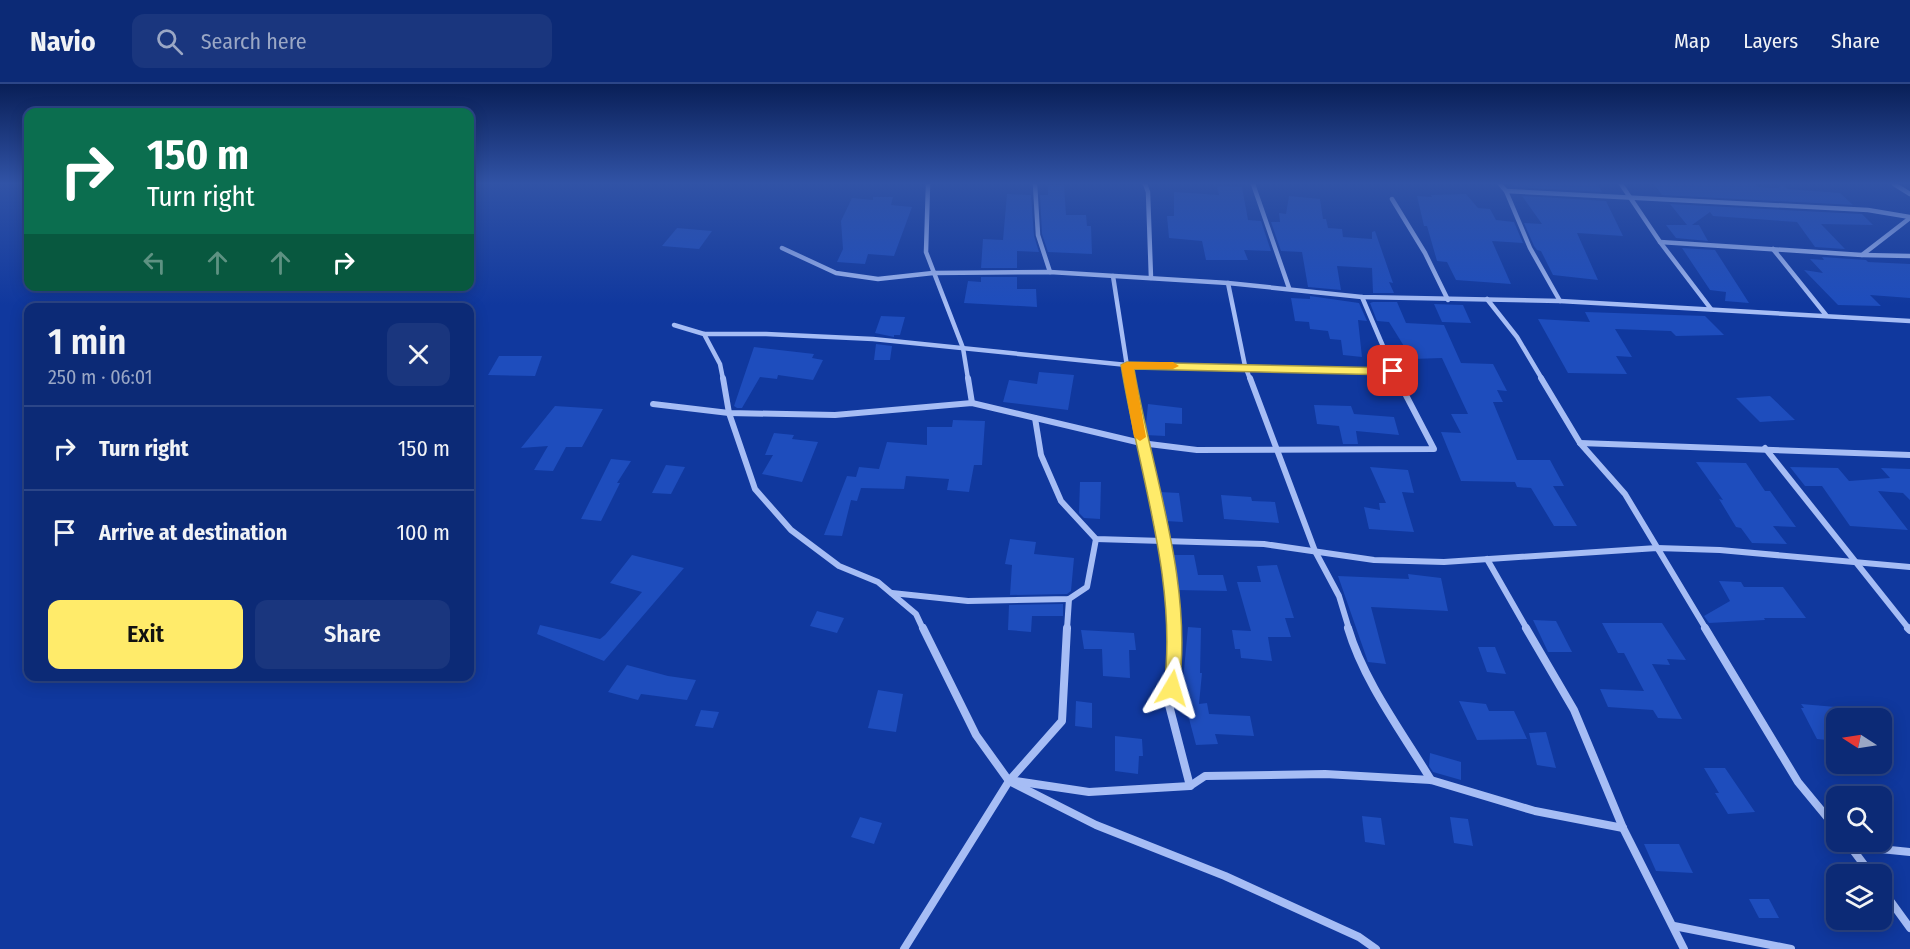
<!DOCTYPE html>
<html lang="en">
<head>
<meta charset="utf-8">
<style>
	:root { --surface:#0c2a76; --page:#1a367e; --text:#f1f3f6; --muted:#9aa7c5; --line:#2c4688; --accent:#ffeb6a }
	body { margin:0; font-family:"Fira Sans Condensed",sans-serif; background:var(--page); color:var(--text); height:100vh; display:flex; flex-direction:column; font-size:22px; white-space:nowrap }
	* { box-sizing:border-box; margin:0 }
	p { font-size:20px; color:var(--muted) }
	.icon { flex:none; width:33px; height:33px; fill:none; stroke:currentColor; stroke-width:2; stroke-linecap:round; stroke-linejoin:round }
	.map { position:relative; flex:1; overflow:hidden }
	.drawer { position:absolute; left:24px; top:219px; width:450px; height:378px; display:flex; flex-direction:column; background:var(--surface); border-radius:12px; box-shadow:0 3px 15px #0003,0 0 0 2px var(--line) }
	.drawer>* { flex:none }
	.guide { position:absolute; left:24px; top:24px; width:450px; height:183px; border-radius:12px; box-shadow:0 3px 15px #0003,0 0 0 2px var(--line); background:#0b6e4f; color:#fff; overflow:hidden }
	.needle { width:39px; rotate:282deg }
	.fabs { position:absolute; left:1826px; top:624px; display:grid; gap:12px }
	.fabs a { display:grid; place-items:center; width:66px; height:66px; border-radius:12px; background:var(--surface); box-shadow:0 3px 15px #0003,0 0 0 2px var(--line); font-size:30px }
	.pin { position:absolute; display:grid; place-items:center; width:51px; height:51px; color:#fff; margin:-26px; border-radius:12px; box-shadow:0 3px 9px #0006 }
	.me { position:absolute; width:66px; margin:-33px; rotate:7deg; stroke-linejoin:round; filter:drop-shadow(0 0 4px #0008) }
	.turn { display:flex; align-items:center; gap:21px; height:126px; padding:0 24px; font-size:27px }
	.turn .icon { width:78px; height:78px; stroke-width:2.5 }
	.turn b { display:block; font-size:42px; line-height:51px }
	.lanes { display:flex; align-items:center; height:57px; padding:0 24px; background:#0003; justify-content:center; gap:30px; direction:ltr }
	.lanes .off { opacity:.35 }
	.round { display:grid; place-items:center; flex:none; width:63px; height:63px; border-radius:12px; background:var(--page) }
	.headline { display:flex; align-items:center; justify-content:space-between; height:102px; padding:0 24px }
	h1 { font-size:36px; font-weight:600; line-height:45px }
	.cta { display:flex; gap:12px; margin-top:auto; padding:12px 24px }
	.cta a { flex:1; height:69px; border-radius:12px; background:var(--accent); color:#111; font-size:24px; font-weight:600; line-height:69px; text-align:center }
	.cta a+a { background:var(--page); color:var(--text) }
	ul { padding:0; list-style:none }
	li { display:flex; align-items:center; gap:18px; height:84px; padding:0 24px; border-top:2px solid var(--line) }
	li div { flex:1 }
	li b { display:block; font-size:22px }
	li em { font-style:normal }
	header { display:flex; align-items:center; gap:36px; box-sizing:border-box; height:84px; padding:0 30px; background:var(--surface); border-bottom:2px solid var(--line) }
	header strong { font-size:28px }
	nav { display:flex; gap:33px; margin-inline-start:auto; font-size:21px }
	.search { width:420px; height:54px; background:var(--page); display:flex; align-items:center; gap:15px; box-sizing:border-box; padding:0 21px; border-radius:12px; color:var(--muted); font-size:22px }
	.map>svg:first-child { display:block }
	.building { fill:#1e4dbd }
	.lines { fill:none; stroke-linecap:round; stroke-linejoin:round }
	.street-far2 { stroke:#a6bdf5; stroke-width:4.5 }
	.street-far1 { stroke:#a6bdf5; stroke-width:6 }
	.street { stroke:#a6bdf5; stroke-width:8 }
	.route { fill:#ffeb6a; stroke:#a69945; stroke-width:1.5 }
	.slow { fill:#f59e0b }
</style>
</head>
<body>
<header>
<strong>Navio</strong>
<div class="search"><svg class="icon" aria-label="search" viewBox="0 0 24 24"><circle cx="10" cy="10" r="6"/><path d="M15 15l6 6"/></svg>Search here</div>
<nav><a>Map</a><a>Layers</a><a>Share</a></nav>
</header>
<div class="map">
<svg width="1910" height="865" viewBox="0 0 1910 865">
	<rect width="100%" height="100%" fill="#10389e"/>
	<g class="building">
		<path d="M 1513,100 L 1598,100 L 1602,108 L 1515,103 Z"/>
		<path d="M 1654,100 L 1755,100 L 1758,103 L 1778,104 L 1783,100 L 1787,105 L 1840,109 L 1853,121 L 1662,111 Z"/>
		<path d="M 1048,101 L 1064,101 L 1066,131 L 1086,131 L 1087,142 L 1091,142 L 1092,170 L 1048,168 L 1042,150 L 1040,111 L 1048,111 Z"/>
		<path d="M 1217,102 L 1242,103 L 1248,136 L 1261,137 L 1271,167 L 1244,166 L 1248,176 L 1206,176 L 1202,157 L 1169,154 L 1167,132 L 1174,132 L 1174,108 L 1219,111 Z"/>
		<path d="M 1007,110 L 1031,111 L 1034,152 L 1039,168 L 1017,167 L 1017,184 L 981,184 L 983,155 L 1003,156 Z"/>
		<path d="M 1466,110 L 1478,124 L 1490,125 L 1496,136 L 1514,138 L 1523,159 L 1492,157 L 1511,200 L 1456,196 L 1447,178 L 1437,177 L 1427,142 L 1424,142 L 1417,112 L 1432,113 L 1431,111 Z"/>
		<path d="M 1289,112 L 1320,115 L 1323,135 L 1326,135 L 1328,144 L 1342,145 L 1343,153 L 1372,155 L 1372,148 L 1375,147 L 1393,199 L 1389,198 L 1394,209 L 1373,209 L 1372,184 L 1337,182 L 1341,206 L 1308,203 L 1302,168 L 1281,167 L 1271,138 L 1280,138 L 1279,129 L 1286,130 Z"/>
		<path d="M 1522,112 L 1606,117 L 1623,152 L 1577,149 L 1598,196 L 1553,191 L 1541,167 L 1537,166 L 1534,162 L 1524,139 L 1542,140 Z"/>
		<path d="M 873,113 L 893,113 L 891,121 L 912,123 L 894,172 L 868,170 L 865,180 L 837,178 L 843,165 L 841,137 L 852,114 L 873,116 Z"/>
		<path d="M 1670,120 L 1862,130 L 1873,141 L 1821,140 L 1845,165 L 1815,163 L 1797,138 L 1713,132 L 1710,128 L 1692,141 L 1699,141 L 1708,157 L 1676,154 L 1666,141 L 1687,141 Z"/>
		<path d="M 677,144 L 712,147 L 699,165 L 662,162 Z"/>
		<path d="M 1682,164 L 1715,166 L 1749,219 L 1725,217 L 1726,208 L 1710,206 Z"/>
		<path d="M 1822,173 L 1866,176 L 1868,178 L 1910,180 L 1910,214 L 1870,211 L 1881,222 L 1838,221 L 1804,186 L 1823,189 L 1810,175 L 1824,176 Z"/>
		<path d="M 981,193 L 1017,193 L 1017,205 L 1036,205 L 1037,223 L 964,219 L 968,197 L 981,198 Z"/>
		<path d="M 1310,212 L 1359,219 L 1367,237 L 1358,236 L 1362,273 L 1343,271 L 1341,256 L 1330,255 L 1328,247 L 1310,245 L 1309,238 L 1295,237 L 1291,214 L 1310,215 Z"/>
		<path d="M 1373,218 L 1397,218 L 1406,239 L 1444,241 L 1461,279 L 1493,280 L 1507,307 L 1497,306 L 1503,318 L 1493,318 L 1517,376 L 1550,376 L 1564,402 L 1553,402 L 1577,442 L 1554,442 L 1531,404 L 1517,403 L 1515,398 L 1461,397 L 1441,348 L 1461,349 L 1451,330 L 1468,330 L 1442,274 L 1412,275 L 1389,238 L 1377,237 L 1370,219 Z"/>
		<path d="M 1434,220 L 1463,221 L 1471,239 L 1442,238 Z"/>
		<path d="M 1585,228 L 1705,232 L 1724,251 L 1676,252 L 1671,247 L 1615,245 L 1632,273 L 1616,272 L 1627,290 L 1568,289 L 1538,235 L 1590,238 Z"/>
		<path d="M 881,232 L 905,233 L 900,251 L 894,251 L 894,253 L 875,249 Z"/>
		<path d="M 876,260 L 892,262 L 890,276 L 874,276 Z"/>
		<path d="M 754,263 L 814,270 L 812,274 L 823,276 L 813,296 L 778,291 L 777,295 L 760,293 L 742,324 L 737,324 L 734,322 Z"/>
		<path d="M 499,272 L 542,272 L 535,292 L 488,291 Z"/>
		<path d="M 1039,288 L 1074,291 L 1068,326 L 1003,318 L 1009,296 L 1037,300 Z"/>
		<path d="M 1770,312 L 1795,336 L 1760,338 L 1736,314 Z"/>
		<path d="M 1148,320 L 1182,324 L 1182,340 L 1165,339 L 1165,352 L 1145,351 Z"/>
		<path d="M 1314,321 L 1351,322 L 1354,330 L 1394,333 L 1399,351 L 1356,347 L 1358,360 L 1343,360 L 1339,342 L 1317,340 Z"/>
		<path d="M 555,322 L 603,325 L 582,363 L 566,363 L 553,387 L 534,386 L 548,362 L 521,364 Z"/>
		<path d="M 953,336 L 985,337 L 982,381 L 974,381 L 969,408 L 947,406 L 949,395 L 906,392 L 904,405 L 861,404 L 857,417 L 851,416 L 842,452 L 824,451 L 847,392 L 856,393 L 859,383 L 879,385 L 887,358 L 927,361 L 927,343 L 952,343 Z"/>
		<path d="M 774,349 L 794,351 L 792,355 L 818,358 L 802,398 L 762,390 L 773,371 L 765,371 Z"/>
		<path d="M 611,375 L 631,377 L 617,399 L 620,399 L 601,437 L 581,435 Z"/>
		<path d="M 1696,378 L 1746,379 L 1765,407 L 1770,407 L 1796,443 L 1773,442 L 1787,460 L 1752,459 L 1741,444 L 1736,443 L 1719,415 L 1723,416 Z"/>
		<path d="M 666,381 L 685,383 L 671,410 L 652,409 Z"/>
		<path d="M 1370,383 L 1408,386 L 1414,409 L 1402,408 L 1414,448 L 1369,445 L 1364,423 L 1380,426 L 1379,419 L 1386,419 Z"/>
		<path d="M 1790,383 L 1838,384 L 1849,397 L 1890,394 L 1881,384 L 1910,385 L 1910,416 L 1903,409 L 1878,407 L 1908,446 L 1850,442 L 1822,402 L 1805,402 Z"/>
		<path d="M 1080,398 L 1101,398 L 1100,435 L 1084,434 L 1079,429 Z"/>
		<path d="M 1160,408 L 1179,409 L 1183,438 L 1165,437 Z"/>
		<path d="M 1221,411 L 1251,413 L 1252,417 L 1275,418 L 1279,439 L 1224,435 Z"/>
		<path d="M 1010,455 L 1036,458 L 1034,470 L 1074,474 L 1071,507 L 1067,510 L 1010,511 L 1012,481 L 1005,480 Z"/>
		<path d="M 632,471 L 684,484 L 604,577 L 537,550 L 540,541 L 600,555 L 605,551 L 642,508 L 610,499 Z"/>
		<path d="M 1171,471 L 1194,471 L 1198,491 L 1223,491 L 1227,507 L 1177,506 Z"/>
		<path d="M 1277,481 L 1294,534 L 1285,534 L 1291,553 L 1268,553 L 1272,577 L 1241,574 L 1240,565 L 1235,565 L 1232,546 L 1251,547 L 1237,498 L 1261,498 L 1257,482 Z"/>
		<path d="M 1408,490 L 1441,494 L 1448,527 L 1371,523 L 1386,580 L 1368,578 L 1338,492 L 1409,495 Z"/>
		<path d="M 1719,497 L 1741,498 L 1744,503 L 1783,503 L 1806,534 L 1764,534 L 1765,536 L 1709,539 L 1704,532 L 1730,517 Z"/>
		<path d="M 1063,520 L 1063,532 L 1032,532 L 1031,548 L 1008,546 L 1009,521 Z"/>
		<path d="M 817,527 L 844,534 L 837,549 L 810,542 Z"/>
		<path d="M 1533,536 L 1556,537 L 1572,568 L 1548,568 Z"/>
		<path d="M 1602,539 L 1662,539 L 1686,576 L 1667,575 L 1670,581 L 1652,580 L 1682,635 L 1658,634 L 1653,626 L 1608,623 L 1600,605 L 1644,607 L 1624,569 L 1618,569 Z"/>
		<path d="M 1188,543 L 1201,544 L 1200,589 L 1202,589 L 1199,620 L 1207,619 L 1209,630 L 1250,632 L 1254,652 L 1215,650 L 1218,660 L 1196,661 L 1182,608 Z"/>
		<path d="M 1081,546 L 1134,549 L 1136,566 L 1129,566 L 1130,594 L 1103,592 L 1102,565 L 1084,565 Z"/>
		<path d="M 1478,563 L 1495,563 L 1506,590 L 1487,588 Z"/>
		<path d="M 627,581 L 668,592 L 696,596 L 687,616 L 641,610 L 638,616 L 608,608 Z"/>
		<path d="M 878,606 L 903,610 L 896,648 L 868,644 Z"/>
		<path d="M 1076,617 L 1092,619 L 1092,644 L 1075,642 Z"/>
		<path d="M 1459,617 L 1486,620 L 1489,627 L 1514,627 L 1527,655 L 1477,656 Z"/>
		<path d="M 1801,620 L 1836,623 L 1836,657 L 1817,655 L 1801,624 L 1804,624 Z"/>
		<path d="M 701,626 L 719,628 L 713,644 L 695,642 Z"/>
		<path d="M 1546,648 L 1556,684 L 1537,681 L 1529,649 Z"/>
		<path d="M 1115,652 L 1142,655 L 1143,672 L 1139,672 L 1138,690 L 1115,687 Z"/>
		<path d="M 1430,669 L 1461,678 L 1461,696 L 1433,688 L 1429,682 Z"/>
		<path d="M 1704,684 L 1725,684 L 1755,728 L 1728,730 L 1715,709 L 1719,709 Z"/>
		<path d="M 1362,732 L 1381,734 L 1385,761 L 1365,758 Z"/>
		<path d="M 860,733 L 882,739 L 874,760 L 851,753 Z"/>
		<path d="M 1450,733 L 1468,735 L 1473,762 L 1454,759 Z"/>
		<path d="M 1644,760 L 1679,760 L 1693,789 L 1656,787 Z"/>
		<path d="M 1749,815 L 1769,815 L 1779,834 L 1759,834 Z"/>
	</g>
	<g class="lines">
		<g class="street-far2">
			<path d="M 928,100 L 926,168 L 963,264 L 968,295"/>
			<path d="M 1035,100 L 1038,151 L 1050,188"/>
			<path d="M 1145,100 L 1148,108 L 1151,194"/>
			<path d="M 1253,100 L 1289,204"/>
			<path d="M 1500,100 L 1506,107 L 1530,164 L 1560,217"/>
			<path d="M 1621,100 L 1660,158 L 1711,225"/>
			<path d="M 1894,100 L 1910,110"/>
			<path d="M 1506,107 L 1868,126 L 1910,133"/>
			<path d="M 1392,115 L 1425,169 L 1448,216"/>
			<path d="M 1660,158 L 1862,171 L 1910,134"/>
			<path d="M 782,164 L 836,189 L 878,195 L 933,189 L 1050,188 L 1228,199 L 1362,213 L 1560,217 L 1910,237"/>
			<path d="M 1773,165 L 1826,231"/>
			<path d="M 1862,171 L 1910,172"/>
			<path d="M 1113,192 L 1129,295"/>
			<path d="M 1228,199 L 1245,282 L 1250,295"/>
			<path d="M 1362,213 L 1397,295"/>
			<path d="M 1487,215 L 1517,253 L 1542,295"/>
			<path d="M 674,241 L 704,250 L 720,280 L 723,295"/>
			<path d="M 704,250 L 766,250 L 873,255 L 1127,281 L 1393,287"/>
		</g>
		<g class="street-far1">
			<path d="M 723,294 L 729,329 L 755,405 L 791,446 L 839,482 L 878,498 L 916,530 L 923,545"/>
			<path d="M 968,294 L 972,319"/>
			<path d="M 1129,294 C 1142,378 1171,460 1175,545"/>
			<path d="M 1250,294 L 1315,467 L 1339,512 L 1349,545"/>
			<path d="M 1541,294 L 1580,359 L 1625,410 L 1706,545"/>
			<path d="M 653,320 L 729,329 L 835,331 L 972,319 L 1141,359 L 1197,366 L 1434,365 L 1397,294"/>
			<path d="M 1035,334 L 1041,371 L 1061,417 L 1096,455 L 1264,460 L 1374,476 L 1444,478 L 1657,464 L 1720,466 L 1910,483"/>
			<path d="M 1580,359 L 1910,371"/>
			<path d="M 1765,364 L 1909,545"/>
			<path d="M 1487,475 L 1527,545"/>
			<path d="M 892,509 L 968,517 L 1069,515 L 1087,503 L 1096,455"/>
			<path d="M 1067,545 L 1069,515"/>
		</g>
		<g class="street">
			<path d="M 923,544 L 976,651 L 1009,697 L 1096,741 L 1225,792 L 1359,853 L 1376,865"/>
			<path d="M 1175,544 L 1176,571 L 1169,621 L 1190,702"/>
			<path d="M 1348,544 C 1364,598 1402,648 1431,696"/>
			<path d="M 1526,544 L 1574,626 L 1623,744 L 1684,865"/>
			<path d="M 1705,544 L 1798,698 L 1836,744"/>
			<path d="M 1908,544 L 1910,546"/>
			<path d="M 1015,697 L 1089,708 L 1190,702 L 1205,692 L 1325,690 L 1431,696 L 1535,727 L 1623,744"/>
			<path d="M 1847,758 L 1871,790"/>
			<path d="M 1851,762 L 1910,768"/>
			<path d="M 1881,804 L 1910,844"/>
			<path d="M 1674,842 L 1791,865"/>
			<path d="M 904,865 L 1009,697 L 1062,637 L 1067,544"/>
		</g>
	</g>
	<linearGradient id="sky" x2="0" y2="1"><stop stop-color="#091f57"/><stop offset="0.45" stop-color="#3153a6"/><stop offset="1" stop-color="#3153a6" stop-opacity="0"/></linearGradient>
	<rect width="1910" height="221" fill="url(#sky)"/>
	<path class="route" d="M 1127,278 L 1393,284 L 1399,287 L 1393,291 L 1134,285 C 1152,390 1193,496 1179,604 L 1177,609 L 1172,611 L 1166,609 L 1164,604 C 1178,496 1138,388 1121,281 Z"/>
	<path class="slow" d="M 1127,278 L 1173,278 L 1179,282 L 1173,285 L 1134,285 L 1146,353 L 1140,357 L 1134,353 L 1121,281 Z"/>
</svg>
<div class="fabs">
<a><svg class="needle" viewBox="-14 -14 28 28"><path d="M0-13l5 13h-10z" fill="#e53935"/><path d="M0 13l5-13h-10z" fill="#9aa7c5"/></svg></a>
<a><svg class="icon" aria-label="search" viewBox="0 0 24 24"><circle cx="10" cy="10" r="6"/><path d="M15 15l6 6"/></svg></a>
<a><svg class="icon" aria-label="layers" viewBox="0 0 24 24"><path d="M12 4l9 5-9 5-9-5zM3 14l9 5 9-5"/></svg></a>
</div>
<div class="pin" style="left:1393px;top:287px;background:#d93025"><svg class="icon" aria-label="arrive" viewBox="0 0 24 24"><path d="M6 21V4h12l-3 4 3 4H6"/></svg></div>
<svg class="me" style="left:1172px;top:604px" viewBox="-20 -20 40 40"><path d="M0-17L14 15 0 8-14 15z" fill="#ffeb6a" stroke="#fff" stroke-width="4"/></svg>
<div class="guide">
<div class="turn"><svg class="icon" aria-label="right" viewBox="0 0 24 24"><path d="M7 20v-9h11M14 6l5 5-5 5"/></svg><div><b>150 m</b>Turn right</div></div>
<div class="lanes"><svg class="icon off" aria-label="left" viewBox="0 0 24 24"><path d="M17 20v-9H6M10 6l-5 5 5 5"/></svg><svg class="icon off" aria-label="ahead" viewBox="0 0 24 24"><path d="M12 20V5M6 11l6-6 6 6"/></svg><svg class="icon off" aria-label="ahead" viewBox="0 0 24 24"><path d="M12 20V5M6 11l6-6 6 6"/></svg><svg class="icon" aria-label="right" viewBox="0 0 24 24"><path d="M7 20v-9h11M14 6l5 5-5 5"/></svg></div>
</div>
<section class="drawer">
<div class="headline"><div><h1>1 min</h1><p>250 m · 06:01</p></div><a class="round"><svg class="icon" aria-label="close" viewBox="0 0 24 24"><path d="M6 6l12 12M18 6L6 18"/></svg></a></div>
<ul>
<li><svg class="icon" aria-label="right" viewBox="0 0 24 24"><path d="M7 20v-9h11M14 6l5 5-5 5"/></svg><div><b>Turn right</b></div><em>150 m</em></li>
<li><svg class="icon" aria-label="arrive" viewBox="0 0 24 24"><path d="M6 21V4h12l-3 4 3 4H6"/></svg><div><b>Arrive at destination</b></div><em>100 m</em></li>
</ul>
<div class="cta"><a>Exit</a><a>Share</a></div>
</section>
</div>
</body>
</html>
